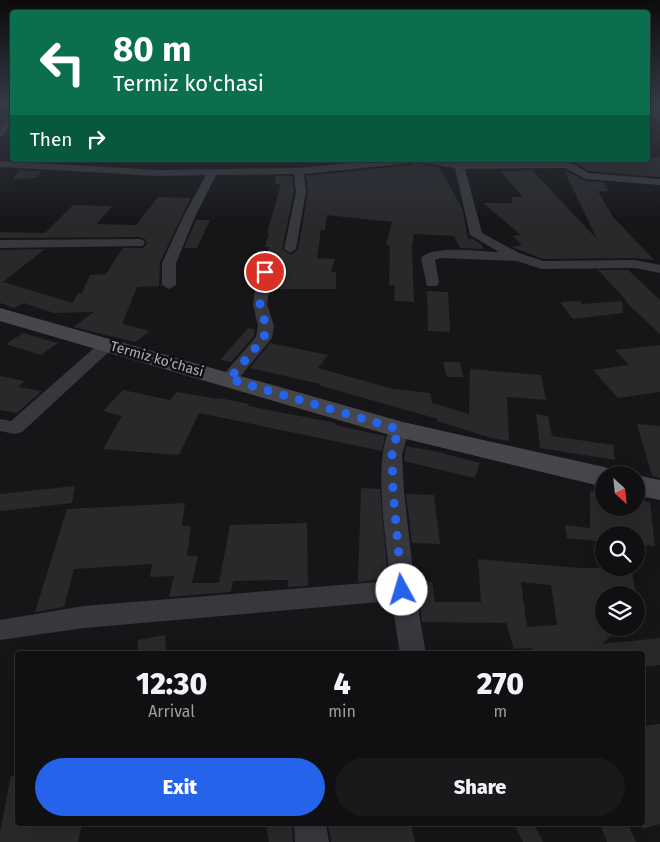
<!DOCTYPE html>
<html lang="en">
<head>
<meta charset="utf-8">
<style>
	:root { --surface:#101012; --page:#19191b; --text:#f1f3f6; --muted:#9c9d9f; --line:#303032; --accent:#2563eb }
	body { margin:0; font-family:"Fira Sans",sans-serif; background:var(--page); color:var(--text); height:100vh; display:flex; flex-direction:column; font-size:19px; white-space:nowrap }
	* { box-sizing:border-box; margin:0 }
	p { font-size:16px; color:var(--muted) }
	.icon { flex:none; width:28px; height:28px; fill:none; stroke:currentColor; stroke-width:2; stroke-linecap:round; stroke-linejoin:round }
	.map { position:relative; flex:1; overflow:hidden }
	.details { position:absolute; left:15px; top:651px; width:630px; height:175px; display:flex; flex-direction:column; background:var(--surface); border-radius:5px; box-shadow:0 5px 20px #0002,0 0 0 1px var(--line) }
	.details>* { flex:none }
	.top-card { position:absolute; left:10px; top:10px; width:640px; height:152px; border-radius:5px; box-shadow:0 5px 20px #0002,0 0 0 1px var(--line); background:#0b6e4f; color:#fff; overflow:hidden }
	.needle { width:32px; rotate:153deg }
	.tools { position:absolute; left:595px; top:466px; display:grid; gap:10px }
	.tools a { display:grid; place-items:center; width:50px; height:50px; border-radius:50%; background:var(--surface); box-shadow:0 5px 20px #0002,0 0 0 1px var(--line); font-size:25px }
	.pin { position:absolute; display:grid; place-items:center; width:42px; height:42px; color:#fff; margin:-21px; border:2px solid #fff; border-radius:50%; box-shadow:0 1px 5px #0007 }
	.me { position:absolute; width:55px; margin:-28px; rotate:354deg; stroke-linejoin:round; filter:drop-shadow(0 0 4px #0008) }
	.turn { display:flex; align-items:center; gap:18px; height:105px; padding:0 20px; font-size:22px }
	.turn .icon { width:65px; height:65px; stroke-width:2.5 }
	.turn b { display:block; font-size:35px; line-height:42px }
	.then { display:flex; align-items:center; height:48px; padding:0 20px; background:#0003; gap:10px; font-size:19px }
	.eta { display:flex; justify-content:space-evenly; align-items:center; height:85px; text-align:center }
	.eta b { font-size:30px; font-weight:800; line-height:35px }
	.cta { display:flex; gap:10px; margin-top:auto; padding:10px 20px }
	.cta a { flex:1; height:58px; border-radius:30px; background:var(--accent); color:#fff; font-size:20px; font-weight:800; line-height:58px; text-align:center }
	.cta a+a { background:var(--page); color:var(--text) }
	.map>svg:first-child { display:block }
	.building { fill:#29292c; fill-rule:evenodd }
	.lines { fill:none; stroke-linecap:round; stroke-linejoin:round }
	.street { fill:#37383d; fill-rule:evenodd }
	.secondary { fill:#45474d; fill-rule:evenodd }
	.route { stroke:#2563eb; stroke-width:9; stroke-dasharray:0 16.2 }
	.labels { text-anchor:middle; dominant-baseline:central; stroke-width:5; stroke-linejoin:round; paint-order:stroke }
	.street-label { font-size:14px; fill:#a8adb8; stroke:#111113 }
</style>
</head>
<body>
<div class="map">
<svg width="660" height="842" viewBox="0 0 660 842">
	<rect width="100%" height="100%" fill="#161618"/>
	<g class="building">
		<path d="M 660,157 L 660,177 L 589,171 L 576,163 L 559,160 L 648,160 L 648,158 Z"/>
		<path d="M 418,161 L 424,165 L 439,167 L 463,210 L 468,239 L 473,239 L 481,244 L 484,249 L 460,248 L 454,236 L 414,234 L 412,248 L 414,302 L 394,301 L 395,285 L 389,285 L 390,246 L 386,245 L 392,222 L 327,215 L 325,230 L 321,230 L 317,258 L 335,259 L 331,272 L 336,272 L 336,289 L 271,289 L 274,271 L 266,266 L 262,268 L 269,247 L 265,247 L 269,233 L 267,233 L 281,184 L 275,184 L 276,176 L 292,176 L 294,192 L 282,249 L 291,255 L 298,249 L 308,192 L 306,176 L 411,165 Z"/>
		<path d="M 19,170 L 41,171 L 37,178 L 13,179 Z"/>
		<path d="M 532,170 L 597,239 L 564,170 L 585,181 L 603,182 L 608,191 L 598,191 L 613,217 L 654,260 L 635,258 L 543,259 L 512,247 L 522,245 L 513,236 L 521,235 L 483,203 L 513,203 L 511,197 L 523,197 L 500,171 Z"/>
		<path d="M 158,197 L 191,198 L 160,262 L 159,286 L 137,287 L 122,324 L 150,331 L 135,342 L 73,327 L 94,312 L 54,313 L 24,303 L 14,308 L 0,303 L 0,250 L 45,249 L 3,282 L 73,303 L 78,293 L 82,293 L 90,275 L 106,274 L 123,248 L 143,248 L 147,244 L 145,239 L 139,237 L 0,238 L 0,232 L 45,233 L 73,205 L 112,206 L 97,224 L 136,225 Z"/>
		<path d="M 196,220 L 210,220 L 197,248 L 184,248 Z"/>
		<path d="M 598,270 L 628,270 L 660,300 L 660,334 L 625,301 L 627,301 Z"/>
		<path d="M 427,291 L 448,292 L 450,332 L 428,331 Z"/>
		<path d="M 580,301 L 582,304 L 622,301 L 623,313 L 573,319 L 560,302 Z"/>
		<path d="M 248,328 L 255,329 L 254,336 L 231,362 L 220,360 Z"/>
		<path d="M 23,333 L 58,343 L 41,355 L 6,344 Z"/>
		<path d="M 270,343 L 328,355 L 318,368 L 393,389 L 430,393 L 432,403 L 469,414 L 470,369 L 541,375 L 546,400 L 507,397 L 509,441 L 491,438 L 437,421 L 438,419 L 318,385 L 320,384 L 250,368 Z"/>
		<path d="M 660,345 L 660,392 L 618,398 L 593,370 L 629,365 L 615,350 Z"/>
		<path d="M 443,362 L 460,362 L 463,377 L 447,377 Z"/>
		<path d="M 0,376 L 25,381 L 18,387 L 42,391 L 17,413 L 0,410 Z"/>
		<path d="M 123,390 L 170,400 L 177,392 L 218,399 L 219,398 L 249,404 L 248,406 L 336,423 L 335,425 L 385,436 L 382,451 L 199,413 L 179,455 L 103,449 L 122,416 L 103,411 Z"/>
		<path d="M 536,414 L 548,416 L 552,436 L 613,445 L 615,460 L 540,448 Z"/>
		<path d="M 637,424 L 660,426 L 660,478 L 652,476 Z"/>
		<path d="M 406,446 L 438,452 L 480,463 L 475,477 L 470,477 L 404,461 Z"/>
		<path d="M 75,486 L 72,503 L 0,511 L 0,494 Z"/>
		<path d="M 361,488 L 380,489 L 388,579 L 358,582 Z"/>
		<path d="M 590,491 L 604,493 L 604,508 L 636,508 L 636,500 L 650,502 L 655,546 L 636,544 L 636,535 L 604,535 L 604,542 L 567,538 L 565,525 L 590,528 Z"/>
		<path d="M 406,494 L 434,495 L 440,544 L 412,543 Z"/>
		<path d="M 185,503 L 182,526 L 191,526 L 187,556 L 198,556 L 192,583 L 219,583 L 230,525 L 307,523 L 308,586 L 288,587 L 288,580 L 233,581 L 231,592 L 169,597 L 174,576 L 150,577 L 152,564 L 74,569 L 64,607 L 35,612 L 67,509 Z"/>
		<path d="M 478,559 L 578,568 L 631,568 L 636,593 L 628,591 L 628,595 L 604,595 L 604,628 L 619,628 L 602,644 L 660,638 L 660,665 L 642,667 L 642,654 L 597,654 L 597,649 L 592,654 L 534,654 L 531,648 L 514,649 L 506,623 L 422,622 L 418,582 L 432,582 L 435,602 L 481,602 ZM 521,582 L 551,585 L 557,625 L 527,627 Z"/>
		<path d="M 165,635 L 166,654 L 138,654 L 138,640 Z"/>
		<path d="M 660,724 L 660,824 L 642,829 L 642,726 Z"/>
		<path d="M 11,776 L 18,776 L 18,824 L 82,824 L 78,842 L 0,842 L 0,832 Z"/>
		<path d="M 266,824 L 292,824 L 293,842 L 269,842 Z"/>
		<path d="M 328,824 L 411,824 L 415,842 L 331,842 Z"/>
		<path d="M 514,824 L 534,824 L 543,842 L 523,842 Z"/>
		<path d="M 600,824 L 628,824 L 636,842 L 607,842 Z"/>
	</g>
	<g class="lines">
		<g class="street">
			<path d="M 660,106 L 660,111 L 655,112 L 660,115 L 660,120 L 648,115 L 648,110 Z"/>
			<path d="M 12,118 L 12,123 L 3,135 L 0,136 C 0,126 2,121 12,118 Z"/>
			<path d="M 381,160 L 416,160 L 411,163 L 304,174 L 306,192 L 296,249 L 290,253 L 284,249 L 296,192 L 294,174 L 216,175 L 195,217 L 176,263 L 176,285 L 169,289 L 162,285 L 162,263 L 183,217 L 206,175 L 159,176 L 0,167 L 0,161 L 159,170 L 299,168 Z"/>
			<path d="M 419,160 L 441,160 L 459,163 L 565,162 L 576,165 L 588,173 L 660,179 L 660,185 L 586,179 L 565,168 L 465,169 L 482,233 L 519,253 L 543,261 L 635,260 L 660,265 L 660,273 L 635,268 L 541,269 L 517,261 L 440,258 L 435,260 L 439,283 L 437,286 L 427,286 L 421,258 C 433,244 482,252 499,252 L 470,235 L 455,168 L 424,163 Z"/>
			<path d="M 139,239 L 143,240 L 145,243 L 143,246 L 0,248 L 0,240 Z"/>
			<path d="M 265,268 L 272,272 L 267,304 L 274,326 L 272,338 L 235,383 L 229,384 L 223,383 L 220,379 L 223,375 L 256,337 L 258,326 L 253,304 L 258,272 Z"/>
			<path d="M 107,340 L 113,342 L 115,345 L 113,348 L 22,432 L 15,434 L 0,431 L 0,419 L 11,421 L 101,342 Z"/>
			<path d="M 399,423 L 406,425 L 409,429 L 402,455 L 404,491 L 415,590 L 426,654 L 400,654 L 392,601 L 84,628 L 0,640 L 0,620 L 84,606 L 390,581 C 387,543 371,456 392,425 Z"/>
			<path d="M 294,824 L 326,824 L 329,842 L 295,842 Z"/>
		</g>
		<g class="secondary">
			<path d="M 0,308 L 403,422 L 604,467 L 614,470 L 617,475 L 604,475 L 604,487 L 390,435 L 0,321 Z"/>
			<path d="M 636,475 L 660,480 L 660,500 L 636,495 Z"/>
		</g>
	</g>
	<linearGradient id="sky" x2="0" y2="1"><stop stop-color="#0c0c0d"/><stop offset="0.47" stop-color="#363c48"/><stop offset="1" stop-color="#363c48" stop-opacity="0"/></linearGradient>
	<rect width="660" height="222" fill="url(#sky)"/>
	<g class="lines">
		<path class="route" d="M 265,272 L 260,304 L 266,326 L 264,338 L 229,379 L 398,429 L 392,455 L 393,491 L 402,590"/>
	</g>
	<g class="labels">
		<g class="street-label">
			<text transform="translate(157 359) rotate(16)">Termiz ko'chasi</text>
		</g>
	</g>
</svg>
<div class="tools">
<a><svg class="needle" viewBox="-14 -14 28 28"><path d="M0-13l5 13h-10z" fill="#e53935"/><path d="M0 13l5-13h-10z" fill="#9c9d9f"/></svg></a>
<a><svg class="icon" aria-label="search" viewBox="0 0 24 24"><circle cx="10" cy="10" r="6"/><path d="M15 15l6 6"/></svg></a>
<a><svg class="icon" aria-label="layers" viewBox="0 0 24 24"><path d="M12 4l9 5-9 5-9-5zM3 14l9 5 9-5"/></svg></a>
</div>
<div class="pin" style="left:265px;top:272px;background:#d93025"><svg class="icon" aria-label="arrive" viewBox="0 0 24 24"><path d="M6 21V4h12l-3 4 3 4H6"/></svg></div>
<svg class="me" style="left:402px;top:590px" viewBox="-20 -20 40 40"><circle r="19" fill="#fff"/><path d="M0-13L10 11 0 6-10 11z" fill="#2563eb"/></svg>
<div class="top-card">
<div class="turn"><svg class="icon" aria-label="left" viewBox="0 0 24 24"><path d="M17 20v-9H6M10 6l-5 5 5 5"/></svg><div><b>80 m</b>Termiz ko'chasi</div></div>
<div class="then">Then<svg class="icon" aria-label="right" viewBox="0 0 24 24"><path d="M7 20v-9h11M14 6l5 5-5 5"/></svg></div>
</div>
<section class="details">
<div class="eta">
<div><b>12:30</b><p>Arrival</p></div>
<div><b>4</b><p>min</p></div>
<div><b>270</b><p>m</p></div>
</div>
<div class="cta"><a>Exit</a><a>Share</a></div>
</section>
</div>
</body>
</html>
